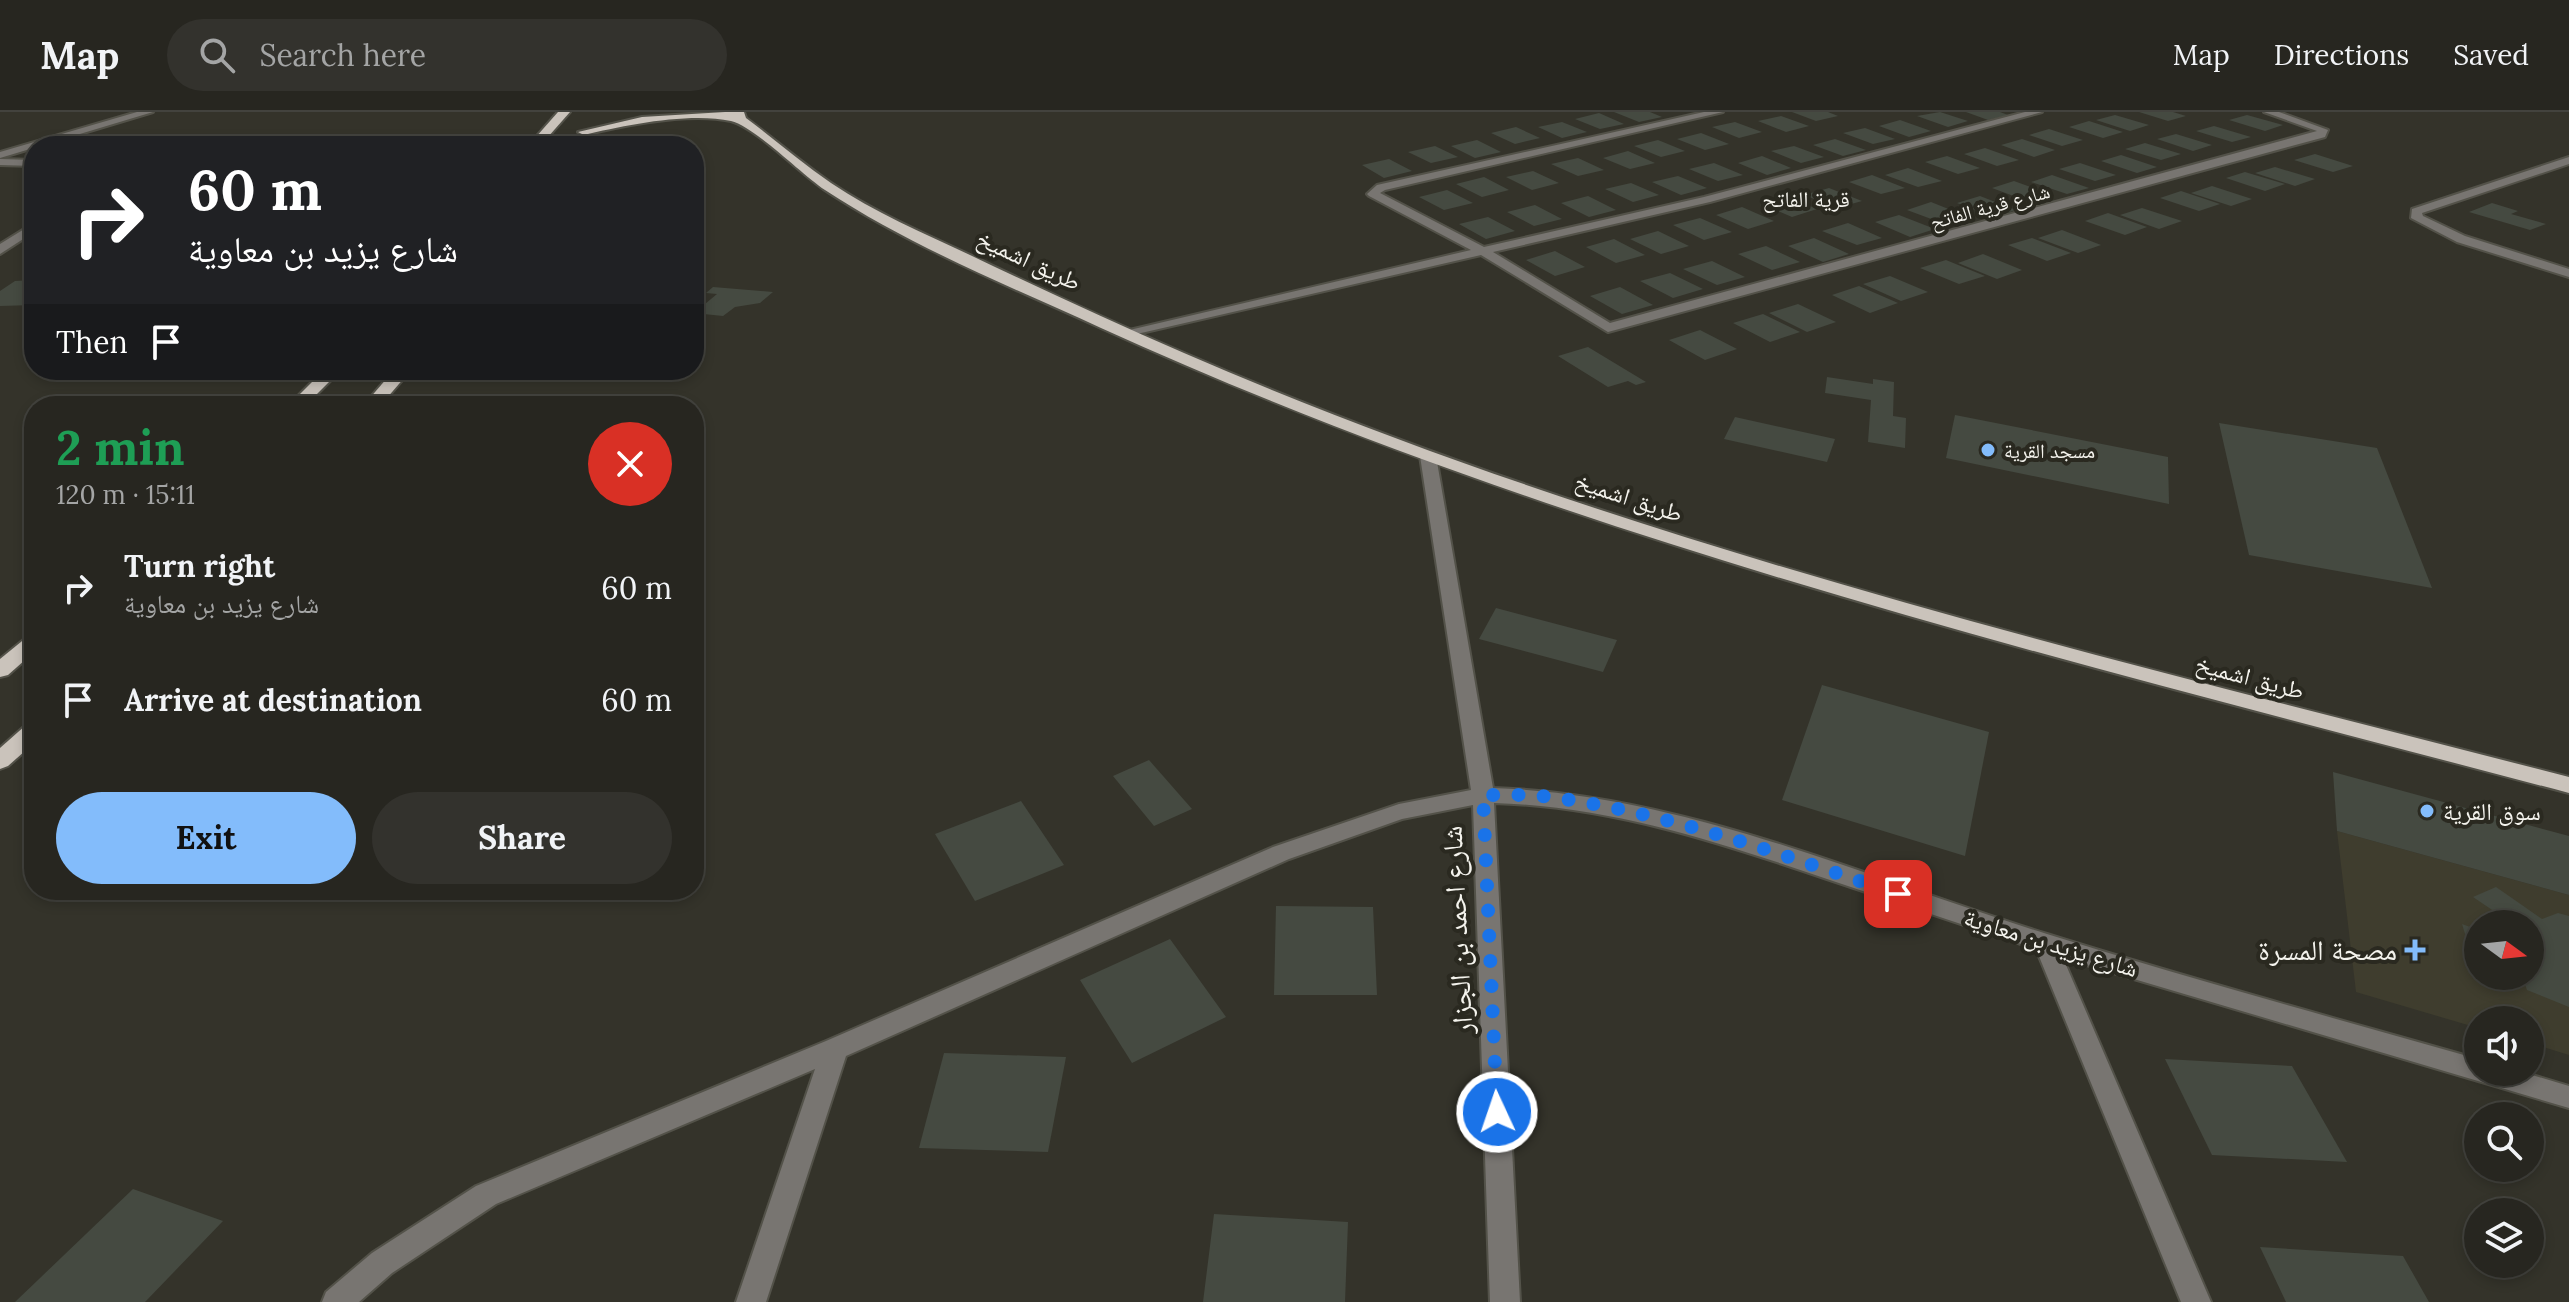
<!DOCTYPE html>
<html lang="en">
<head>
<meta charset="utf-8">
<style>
	:root { --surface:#272620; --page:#33322d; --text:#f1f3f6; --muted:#a4a5a5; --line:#43433e; --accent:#83bcfb }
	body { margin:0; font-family:Lora,"Noto Naskh Arabic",serif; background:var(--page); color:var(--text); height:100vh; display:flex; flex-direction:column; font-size:30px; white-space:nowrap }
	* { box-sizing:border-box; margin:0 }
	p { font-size:26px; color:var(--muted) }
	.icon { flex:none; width:44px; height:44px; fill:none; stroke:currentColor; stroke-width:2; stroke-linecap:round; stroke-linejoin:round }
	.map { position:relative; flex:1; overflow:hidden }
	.side { position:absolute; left:24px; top:284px; width:680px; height:504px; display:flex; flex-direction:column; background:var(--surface); border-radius:32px; box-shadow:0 4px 12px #0003,0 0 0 2px var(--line) }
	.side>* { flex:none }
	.top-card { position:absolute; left:24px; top:24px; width:680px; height:244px; border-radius:32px; box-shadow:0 4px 12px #0003,0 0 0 2px var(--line); background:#202124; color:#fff; overflow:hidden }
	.needle { width:52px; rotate:105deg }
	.controls { position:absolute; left:2464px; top:798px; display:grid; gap:16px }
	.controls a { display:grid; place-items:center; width:80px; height:80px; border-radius:50%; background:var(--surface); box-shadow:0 4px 12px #0003,0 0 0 2px var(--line); font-size:40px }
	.pin { position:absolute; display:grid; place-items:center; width:68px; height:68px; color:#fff; margin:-34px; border-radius:16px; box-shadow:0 4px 12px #0006 }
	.me { position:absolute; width:88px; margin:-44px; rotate:357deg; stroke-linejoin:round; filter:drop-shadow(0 0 6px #0008) }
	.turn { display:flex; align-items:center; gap:28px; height:168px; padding:0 32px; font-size:36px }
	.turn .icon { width:104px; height:104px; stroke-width:2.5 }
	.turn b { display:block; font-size:56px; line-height:68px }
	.then { display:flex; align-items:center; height:76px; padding:0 32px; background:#0003; gap:16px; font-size:30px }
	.round { display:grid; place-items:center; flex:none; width:84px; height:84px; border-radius:42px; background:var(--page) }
	.head { display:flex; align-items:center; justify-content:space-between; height:136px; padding:0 32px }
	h1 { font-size:48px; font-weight:800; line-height:60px; color:#1e9e55 }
	.action { display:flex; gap:16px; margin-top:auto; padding:16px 32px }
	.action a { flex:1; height:92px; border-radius:48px; background:var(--accent); color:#111; font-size:32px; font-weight:800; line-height:92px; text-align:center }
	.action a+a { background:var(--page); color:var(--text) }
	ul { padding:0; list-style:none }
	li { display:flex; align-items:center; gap:24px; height:112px; padding:0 32px }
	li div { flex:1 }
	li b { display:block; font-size:30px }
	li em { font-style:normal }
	header { display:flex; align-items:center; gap:48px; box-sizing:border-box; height:112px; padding:0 40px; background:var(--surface); border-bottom:2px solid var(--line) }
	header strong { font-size:38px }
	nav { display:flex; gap:44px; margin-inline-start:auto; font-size:28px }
	.search { width:560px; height:72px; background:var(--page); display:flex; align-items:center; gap:20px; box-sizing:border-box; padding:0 28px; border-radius:44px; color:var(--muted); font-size:30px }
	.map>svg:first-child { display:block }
	.built { fill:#3f3d2e; fill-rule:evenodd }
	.building { fill:#454a41 }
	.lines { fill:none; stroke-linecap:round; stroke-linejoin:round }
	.minor-casing { stroke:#535249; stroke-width:4 }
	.trunk-casing { stroke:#535249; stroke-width:4 }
	.minor { fill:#787571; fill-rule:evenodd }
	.trunk { fill:#cac3bb; fill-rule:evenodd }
	.route { stroke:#1a73e8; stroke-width:14; stroke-dasharray:0 25.2 }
	.poi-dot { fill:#83bcfb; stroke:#2a2920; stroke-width:3 }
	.labels { text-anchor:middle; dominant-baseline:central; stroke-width:8; stroke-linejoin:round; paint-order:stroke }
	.far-street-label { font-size:20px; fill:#f4f3ed; stroke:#2a2920 }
	.far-poi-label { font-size:20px; fill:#f4f3ed; stroke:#2a2920; text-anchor:start }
	.far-neighbourhood-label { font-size:22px; fill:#f4f3ed; stroke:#2a2920 }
	.street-label { font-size:24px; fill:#f4f3ed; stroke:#2a2920 }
	.poi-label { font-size:24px; fill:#f4f3ed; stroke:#2a2920; text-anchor:start }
	.near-street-label { font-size:28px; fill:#f4f3ed; stroke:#2a2920 }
	.near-poi-label { font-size:28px; fill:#f4f3ed; stroke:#2a2920; text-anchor:end }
</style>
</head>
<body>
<header>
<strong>Map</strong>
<div class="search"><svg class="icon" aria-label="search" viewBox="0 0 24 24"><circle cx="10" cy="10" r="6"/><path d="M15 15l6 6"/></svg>Search here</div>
<nav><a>Map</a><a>Directions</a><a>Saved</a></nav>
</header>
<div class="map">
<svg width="2569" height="1190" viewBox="0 0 2569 1190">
	<rect width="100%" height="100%" fill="#34332a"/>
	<path class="built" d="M 2337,719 L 2569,783 L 2569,943 L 2530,931 L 2530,908 L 2478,908 L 2478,916 L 2356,880 ZM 2478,812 L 2530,812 L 2530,864 L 2478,864 Z"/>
	<g class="building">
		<path d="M 1614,0 L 1650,0 L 1662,5 L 1639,10 Z"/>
		<path d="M 1792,0 L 1828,0 L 1838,4 L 1816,9 Z"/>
		<path d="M 1940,0 L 1968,9 L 1948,15 L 1917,4 Z"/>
		<path d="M 1966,0 L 2000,0 L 2008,3 L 1988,8 Z"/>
		<path d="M 2139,0 L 2173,0 L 2186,4 L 2168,9 Z"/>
		<path d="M 1599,1 L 1624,12 L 1600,17 L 1575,7 Z"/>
		<path d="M 2115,3 L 2149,13 L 2130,19 L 2096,8 Z"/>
		<path d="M 2247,3 L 2283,13 L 2265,19 L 2229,8 Z"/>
		<path d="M 1781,4 L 1809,14 L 1786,20 L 1758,9 Z"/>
		<path d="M 1900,8 L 1931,19 L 1909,25 L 1879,14 Z"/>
		<path d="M 2089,9 L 2123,20 L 2103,26 L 2069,15 Z"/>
		<path d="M 1562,10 L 1587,20 L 1562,26 L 1538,15 Z"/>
		<path d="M 1735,10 L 1762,20 L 1739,26 L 1712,15 Z"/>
		<path d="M 2214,14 L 2251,25 L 2232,30 L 2196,19 Z"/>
		<path d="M 1516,15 L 1540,26 L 1515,32 L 1491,21 Z"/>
		<path d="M 1865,16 L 1895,27 L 1873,32 L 1843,21 Z"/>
		<path d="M 2049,17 L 2083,28 L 2062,34 L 2029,23 Z"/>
		<path d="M 1701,21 L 1729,32 L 1705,38 L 1677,27 Z"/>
		<path d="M 2176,22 L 2212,33 L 2193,39 L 2157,27 Z"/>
		<path d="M 1835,27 L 1866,38 L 1843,44 L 1813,33 Z"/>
		<path d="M 2022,27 L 2055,38 L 2034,45 L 2001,33 Z"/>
		<path d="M 1477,28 L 1501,40 L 1475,46 L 1451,34 Z"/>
		<path d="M 1658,28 L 1685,39 L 1661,45 L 1634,34 Z"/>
		<path d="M 2145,31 L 2181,42 L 2161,48 L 2125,37 Z"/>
		<path d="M 1435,34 L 1458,45 L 1431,51 L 1408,40 Z"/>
		<path d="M 1794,34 L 1824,45 L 1801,51 L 1771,39 Z"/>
		<path d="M 1985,36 L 2019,48 L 1997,54 L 1964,42 Z"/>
		<path d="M 1628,39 L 1655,51 L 1630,57 L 1603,46 Z"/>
		<path d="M 2315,42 L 2353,54 L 2333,60 L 2294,48 Z"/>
		<path d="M 2121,43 L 2157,55 L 2137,61 L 2101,49 Z"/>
		<path d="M 1762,44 L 1791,56 L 1767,63 L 1738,51 Z"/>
		<path d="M 1947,44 L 1980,56 L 1958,62 L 1925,50 Z"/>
		<path d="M 1578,46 L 1604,58 L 1578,64 L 1551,52 Z"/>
		<path d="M 1389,47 L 1412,59 L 1384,66 L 1362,53 Z"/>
		<path d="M 1714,51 L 1743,63 L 1718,69 L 1689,57 Z"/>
		<path d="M 2080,51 L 2116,63 L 2095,69 L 2059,57 Z"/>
		<path d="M 2275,55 L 2315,67 L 2295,74 L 2255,61 Z"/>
		<path d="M 1908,56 L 1942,69 L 1918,75 L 1885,63 Z"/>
		<path d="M 1533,59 L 1559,71 L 1532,78 L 1506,65 Z"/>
		<path d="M 2245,60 L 2285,72 L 2265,79 L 2226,66 Z"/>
		<path d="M 1872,63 L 1905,76 L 1881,82 L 1849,70 Z"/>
		<path d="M 2052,63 L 2089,76 L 2067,82 L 2031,70 Z"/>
		<path d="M 1678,64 L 1707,76 L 1681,83 L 1652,70 Z"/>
		<path d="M 1484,65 L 1509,78 L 1482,85 L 1456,72 Z"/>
		<path d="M 2014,69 L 2050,82 L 2027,89 L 1992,76 Z"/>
		<path d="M 1631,71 L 1659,83 L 1633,90 L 1605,77 Z"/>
		<path d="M 2212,74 L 2252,87 L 2231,94 L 2191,81 Z"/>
		<path d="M 1829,76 L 1862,89 L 1837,96 L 1804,83 Z"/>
		<path d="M 1447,78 L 1473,91 L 1444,98 L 1419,85 Z"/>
		<path d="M 2181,79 L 2220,92 L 2199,99 L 2160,86 Z"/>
		<path d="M 1588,84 L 1616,98 L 1589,105 L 1561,91 Z"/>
		<path d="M 1785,84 L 1817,97 L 1792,105 L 1760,91 Z"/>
		<path d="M 1980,84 L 2016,98 L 1993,105 L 1957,91 Z"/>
		<path d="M 1931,90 L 1966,104 L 1942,111 L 1907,98 Z"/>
		<path d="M 2492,91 L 2518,99 L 2511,102 L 2546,112 L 2530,118 L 2469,100 Z"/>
		<path d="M 1535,93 L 1562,107 L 1534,114 L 1507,100 Z"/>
		<path d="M 1742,95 L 1774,109 L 1748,117 L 1716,103 Z"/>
		<path d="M 2142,96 L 2182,109 L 2159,117 L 2120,103 Z"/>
		<path d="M 2108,101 L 2147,115 L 2125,123 L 2085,109 Z"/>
		<path d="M 1899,103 L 1935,117 L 1910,125 L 1875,110 Z"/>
		<path d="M 1488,105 L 1515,119 L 1486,127 L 1459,112 Z"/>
		<path d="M 1700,106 L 1732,120 L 1704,128 L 1673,113 Z"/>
		<path d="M 1848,111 L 1882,126 L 1857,133 L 1822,119 Z"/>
		<path d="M 2062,118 L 2101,133 L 2078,141 L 2038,126 Z"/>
		<path d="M 1658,119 L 1689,134 L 1661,142 L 1630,127 Z"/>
		<path d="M 1814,126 L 1849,142 L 1823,150 L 1788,134 Z"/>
		<path d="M 2032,126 L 2071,141 L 2047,149 L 2008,133 Z"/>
		<path d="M 1614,127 L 1645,143 L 1616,151 L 1586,135 Z"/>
		<path d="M 1766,134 L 1800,150 L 1772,158 L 1738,142 Z"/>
		<path d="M 1555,139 L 1585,155 L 1555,164 L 1526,148 Z"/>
		<path d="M 1983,142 L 2022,158 L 1997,167 L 1958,151 Z"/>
		<path d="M 1946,148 L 1985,164 L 1959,172 L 1920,156 Z"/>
		<path d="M 1712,149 L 1745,165 L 1717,173 L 1683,157 Z"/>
		<path d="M 1670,161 L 1703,177 L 1673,186 L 1640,169 Z"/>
		<path d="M 1890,164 L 1928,180 L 1901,189 L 1863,172 Z"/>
		<path d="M 34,168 L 34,193 L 0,194 L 0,179 L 15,169 Z"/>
		<path d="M 1859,174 L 1898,191 L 1870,201 L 1832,183 Z"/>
		<path d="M 713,175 L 773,180 L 760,191 L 735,195 L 723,204 L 694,201 L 694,191 L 705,192 L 717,182 L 706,181 Z"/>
		<path d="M 1620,175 L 1653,193 L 1622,202 L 1590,184 Z"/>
		<path d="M 1798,192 L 1836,210 L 1807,220 L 1769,201 Z"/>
		<path d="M 1763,202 L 1800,220 L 1770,230 L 1733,211 Z"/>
		<path d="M 1700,218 L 1737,237 L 1705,248 L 1669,228 Z"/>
		<path d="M 1588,235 L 1646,270 L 1636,273 L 1628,269 L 1608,275 L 1558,244 Z"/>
		<path d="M 1827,265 L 1873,272 L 1873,267 L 1894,270 L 1893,304 L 1906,306 L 1905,336 L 1868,330 L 1871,288 L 1825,281 Z"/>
		<path d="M 1955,303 L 2168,345 L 2169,392 L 1946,346 Z"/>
		<path d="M 1735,305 L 1835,327 L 1827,350 L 1724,327 Z"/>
		<path d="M 2219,311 L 2377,336 L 2432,476 L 2249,443 Z"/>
		<path d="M 1496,496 L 1617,528 L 1603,560 L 1479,527 Z"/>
		<path d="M 1822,573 L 1989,620 L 1965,744 L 1782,688 Z"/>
		<path d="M 1149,648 L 1192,697 L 1154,714 L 1113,664 Z"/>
		<path d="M 2333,660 L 2569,724 L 2569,783 L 2337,719 Z"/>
		<path d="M 1021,689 L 1064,753 L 975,789 L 935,722 Z"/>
		<path d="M 2496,775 L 2542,807 L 2558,801 L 2569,804 L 2569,895 L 2527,878 L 2522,864 L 2530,864 L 2530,812 L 2506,812 L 2510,810 L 2473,785 Z"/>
		<path d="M 1276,794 L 1373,795 L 1377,883 L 1274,883 Z"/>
		<path d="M 2462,812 L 2478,818 L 2478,849 L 2473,848 Z"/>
		<path d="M 1170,827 L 1226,905 L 1132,951 L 1080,868 Z"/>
		<path d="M 944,941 L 1066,945 L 1048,1040 L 919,1036 Z"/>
		<path d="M 2165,947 L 2292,954 L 2347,1050 L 2212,1043 Z"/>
		<path d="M 133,1077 L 223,1109 L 145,1190 L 15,1190 Z"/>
		<path d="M 1214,1102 L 1348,1110 L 1345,1190 L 1203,1190 Z"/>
		<path d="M 2260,1135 L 2403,1144 L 2429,1190 L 2286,1190 Z"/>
	</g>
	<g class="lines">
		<defs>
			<g id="minor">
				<path d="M 137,0 L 153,0 L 0,46 L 0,40 Z"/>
				<path d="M 1704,0 L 1723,0 L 1385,78 L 1380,81 L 1484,135 L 1704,85 L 2025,0 L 2042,0 L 1710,90 L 1493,140 L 1610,211 L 2317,19 L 2264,0 L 2279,0 L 2328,18 L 2325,25 L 1608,220 L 1481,143 L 1128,224 L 1121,220 L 1471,138 L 1369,84 L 1367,82 L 1377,73 Z"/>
				<path d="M 2569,45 L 2569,52 L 2422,101 L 2423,104 L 2465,124 L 2569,157 L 2569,165 L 2457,130 L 2411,106 L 2412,97 Z"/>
				<path d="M 0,47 L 34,48 L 34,54 L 0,53 Z"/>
				<path d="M 34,111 L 34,120 L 0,142 L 0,132 Z"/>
				<path d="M 1428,339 L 1436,344 L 1493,676 C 1684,682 1866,766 2047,822 C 2190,867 2334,906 2478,947 L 2478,960 L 2522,960 L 2569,974 L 2569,996 L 2063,846 L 2211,1190 L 2181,1190 L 2036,837 C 1966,814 1896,790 1827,767 C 1719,730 1609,694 1494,691 L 1520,1190 L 1490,1190 L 1473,693 L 1402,707 L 1289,747 L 846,944 L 766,1190 L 736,1190 L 815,957 L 496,1092 L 392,1161 L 359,1190 L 322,1190 L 326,1180 L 372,1141 L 476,1074 L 826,929 L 1273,735 L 1399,692 L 1471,678 L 1420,344 Z"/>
			</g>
			<g id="trunk">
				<path d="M 558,0 L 570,0 L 540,34 L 528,34 Z"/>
				<path d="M 725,0 L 744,0 L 746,6 C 774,27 802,51 831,71 C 874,100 923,121 970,143 C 1041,177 1112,210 1184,241 C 1627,433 2103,545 2569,665 L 2569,681 C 2073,550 1569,429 1101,216 C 1009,174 910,134 825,78 C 801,62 755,15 731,9 C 690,0 625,13 584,23 L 578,20 L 642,5 Z"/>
				<path d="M 324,258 L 341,258 L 305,294 L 288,294 Z"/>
				<path d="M 394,258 L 411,258 L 380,294 L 363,294 Z"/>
				<path d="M 34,523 L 34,540 L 8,563 L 0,565 L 0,547 L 27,525 Z"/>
				<path d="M 34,611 L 34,631 L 8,654 L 0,657 L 0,636 L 26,613 Z"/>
			</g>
		</defs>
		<use href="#minor" class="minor-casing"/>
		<use href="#trunk" class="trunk-casing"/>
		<use href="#minor" class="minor"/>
		<use href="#trunk" class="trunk"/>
	</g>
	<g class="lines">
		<path class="route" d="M 1497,1000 L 1483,683 C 1505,683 1528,682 1550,685 C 1670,701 1785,744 1898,782"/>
	</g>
	<g class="poi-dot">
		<circle cx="1988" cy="338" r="8"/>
		<circle cx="2427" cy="699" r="8"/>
		<path d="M2411 826h8v8h8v8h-8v8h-8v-8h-8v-8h8z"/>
	</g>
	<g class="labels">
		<g class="far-street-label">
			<text transform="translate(1990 94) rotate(-15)">شارع قرية الفاتح</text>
		</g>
		<g class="far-poi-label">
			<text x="2004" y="338">مسجد القرية</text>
		</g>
		<g class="far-neighbourhood-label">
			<text x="1806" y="87">قرية الفاتح</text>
		</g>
		<g class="street-label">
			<text transform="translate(1029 148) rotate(25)">طريق اشميخ</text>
			<text transform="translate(1629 385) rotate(18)">طريق اشميخ</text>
			<text transform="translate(2250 565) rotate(15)">طريق اشميخ</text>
			<text transform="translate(2051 831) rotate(17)">شارع يزيد بن معاوية</text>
		</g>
		<g class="poi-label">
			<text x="2443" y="699">سوق القرية</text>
		</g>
		<g class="near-street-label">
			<text transform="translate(1457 818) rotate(-93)">شارع احمد بن الجزار</text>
		</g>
		<g class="near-poi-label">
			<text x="2397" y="838">مصحة المسرة</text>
		</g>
	</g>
</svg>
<div class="controls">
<a><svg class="needle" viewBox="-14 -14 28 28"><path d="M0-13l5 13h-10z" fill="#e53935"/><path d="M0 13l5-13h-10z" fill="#a4a5a5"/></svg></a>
<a><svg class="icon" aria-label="sound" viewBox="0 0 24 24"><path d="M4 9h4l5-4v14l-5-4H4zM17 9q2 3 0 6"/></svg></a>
<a><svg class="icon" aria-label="search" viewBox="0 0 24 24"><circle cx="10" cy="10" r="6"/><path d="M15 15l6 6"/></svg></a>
<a><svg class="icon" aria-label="layers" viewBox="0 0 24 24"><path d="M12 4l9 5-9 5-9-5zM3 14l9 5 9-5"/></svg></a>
</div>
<div class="pin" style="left:1898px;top:782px;background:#d93025"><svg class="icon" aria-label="arrive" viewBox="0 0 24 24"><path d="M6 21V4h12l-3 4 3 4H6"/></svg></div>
<svg class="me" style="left:1497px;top:1000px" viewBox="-20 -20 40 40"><circle r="17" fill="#1a73e8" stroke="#fff" stroke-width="3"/><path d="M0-11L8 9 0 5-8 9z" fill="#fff"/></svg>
<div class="top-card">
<div class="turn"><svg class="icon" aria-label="right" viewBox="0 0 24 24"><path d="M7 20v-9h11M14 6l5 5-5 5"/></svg><div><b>60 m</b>شارع يزيد بن معاوية</div></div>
<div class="then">Then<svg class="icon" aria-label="arrive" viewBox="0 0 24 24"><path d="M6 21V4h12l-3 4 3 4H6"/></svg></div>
</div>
<section class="side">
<div class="head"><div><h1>2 min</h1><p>120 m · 15:11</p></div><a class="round" style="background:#d93025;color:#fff"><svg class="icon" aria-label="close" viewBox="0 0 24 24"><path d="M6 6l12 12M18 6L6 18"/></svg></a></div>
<ul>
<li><svg class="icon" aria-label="right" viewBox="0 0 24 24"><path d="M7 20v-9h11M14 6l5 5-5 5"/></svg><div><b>Turn right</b><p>شارع يزيد بن معاوية</p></div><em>60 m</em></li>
<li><svg class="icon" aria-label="arrive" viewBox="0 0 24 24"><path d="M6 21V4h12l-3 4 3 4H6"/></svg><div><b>Arrive at destination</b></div><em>60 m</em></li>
</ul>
<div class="action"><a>Exit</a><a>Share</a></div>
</section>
</div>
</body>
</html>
